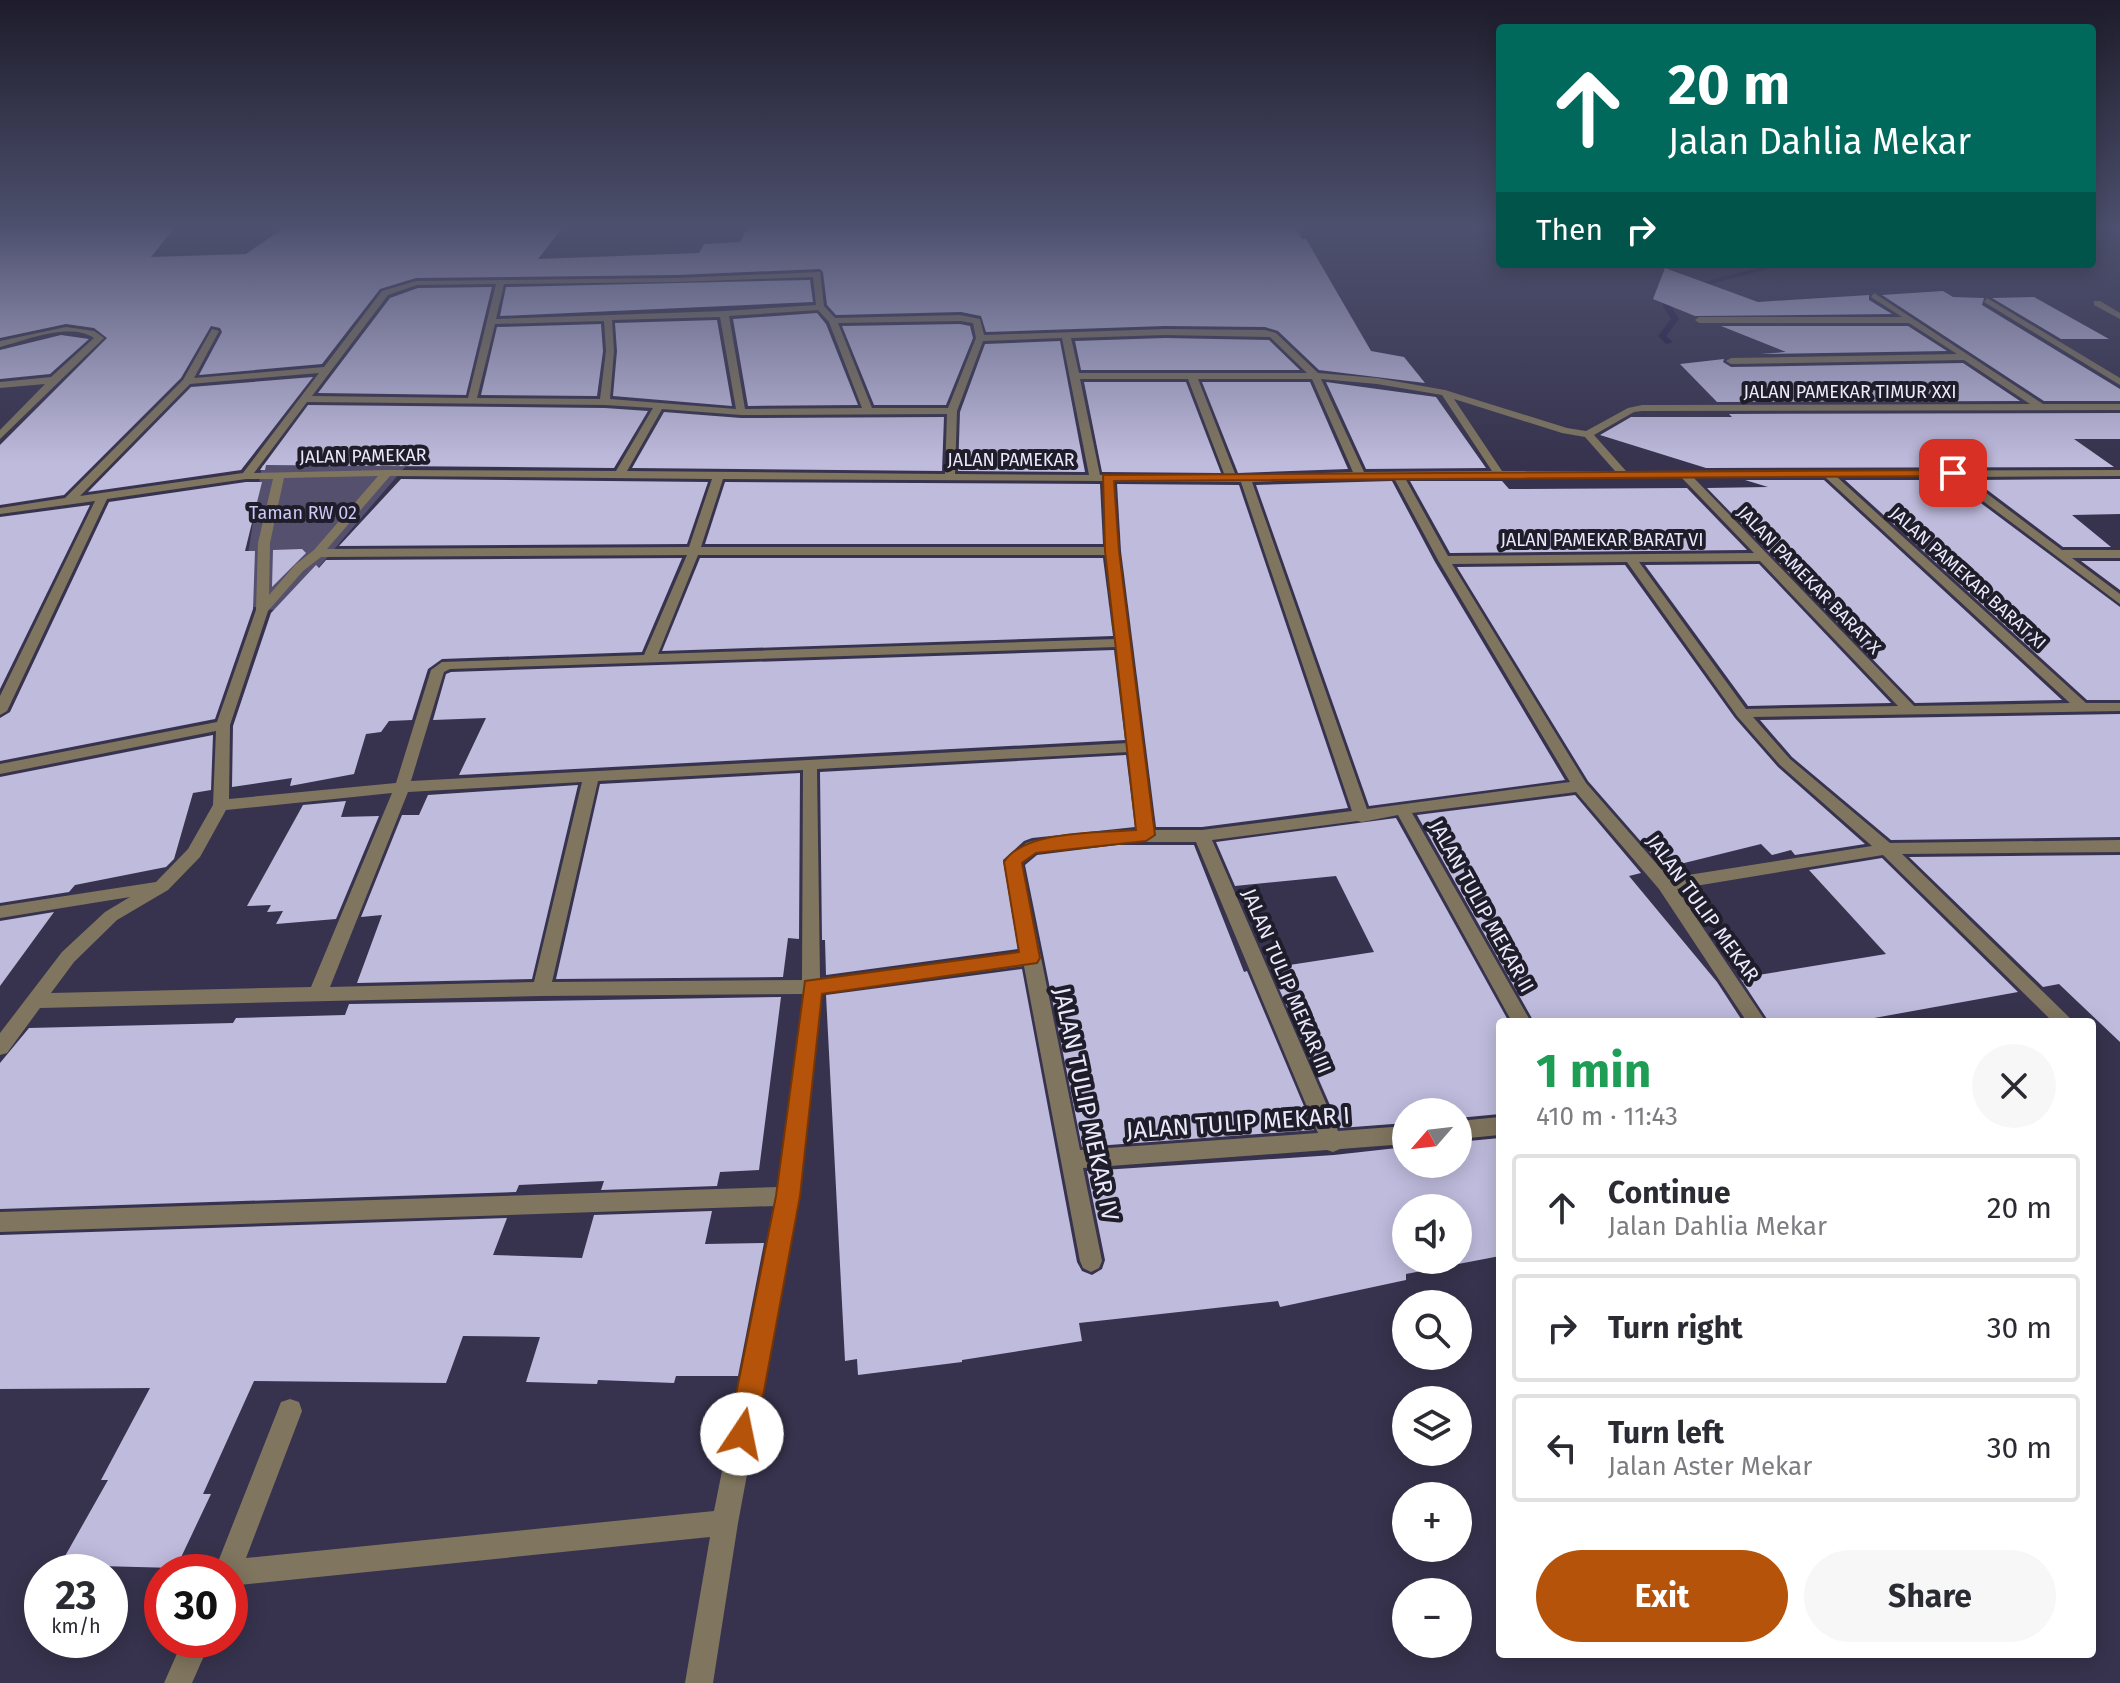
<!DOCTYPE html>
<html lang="en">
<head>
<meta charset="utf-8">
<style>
	:root { --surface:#fff; --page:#f7f7f7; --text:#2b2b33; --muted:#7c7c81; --line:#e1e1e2; --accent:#b45309 }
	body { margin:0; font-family:"Fira Sans",sans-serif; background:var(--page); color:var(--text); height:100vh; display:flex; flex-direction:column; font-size:30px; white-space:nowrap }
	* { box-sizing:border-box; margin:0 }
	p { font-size:26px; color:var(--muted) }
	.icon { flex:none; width:44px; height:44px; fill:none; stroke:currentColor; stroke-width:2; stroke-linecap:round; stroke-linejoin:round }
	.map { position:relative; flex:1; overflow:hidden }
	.drawer { position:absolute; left:1496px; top:1018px; width:600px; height:640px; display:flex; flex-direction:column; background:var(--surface); border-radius:8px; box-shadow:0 4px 20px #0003 }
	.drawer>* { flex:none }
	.banner { position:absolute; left:1496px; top:24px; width:600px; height:244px; border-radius:8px; box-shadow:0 4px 20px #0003; background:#00695c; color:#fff; overflow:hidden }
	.needle { width:52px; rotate:242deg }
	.fabs { position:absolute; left:1392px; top:1098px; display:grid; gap:16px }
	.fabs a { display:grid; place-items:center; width:80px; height:80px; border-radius:50%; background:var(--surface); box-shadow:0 4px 20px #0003; font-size:40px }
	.speed { position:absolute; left:24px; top:1554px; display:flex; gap:16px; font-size:40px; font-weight:700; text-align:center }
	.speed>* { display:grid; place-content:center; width:104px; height:104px; border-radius:50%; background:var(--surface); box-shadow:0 4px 20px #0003; line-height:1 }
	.speed small { font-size:20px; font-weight:400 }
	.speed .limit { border:12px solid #d22; background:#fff; color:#111 }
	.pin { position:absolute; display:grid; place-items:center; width:68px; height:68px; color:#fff; margin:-34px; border-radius:16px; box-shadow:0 4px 12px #0006 }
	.me { position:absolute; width:88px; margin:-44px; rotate:11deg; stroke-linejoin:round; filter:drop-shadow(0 0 6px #0008) }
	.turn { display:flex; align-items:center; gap:28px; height:168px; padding:0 40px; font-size:36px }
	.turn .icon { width:104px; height:104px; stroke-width:2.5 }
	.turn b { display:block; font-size:56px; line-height:68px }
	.then { display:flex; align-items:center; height:76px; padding:0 40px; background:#0003; gap:16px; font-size:30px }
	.round { display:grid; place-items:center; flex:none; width:84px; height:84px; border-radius:42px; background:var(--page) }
	.summary { display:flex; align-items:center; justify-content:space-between; height:136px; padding:0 40px }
	h1 { font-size:48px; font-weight:700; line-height:60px; color:#1e9e55 }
	.cta { display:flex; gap:16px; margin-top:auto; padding:16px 40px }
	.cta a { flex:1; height:92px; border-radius:48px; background:var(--accent); color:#fff; font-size:32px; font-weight:700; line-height:92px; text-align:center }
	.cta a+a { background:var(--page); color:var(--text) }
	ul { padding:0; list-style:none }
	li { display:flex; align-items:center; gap:24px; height:108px; margin:0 16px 12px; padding:0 24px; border:4px solid var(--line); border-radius:8px }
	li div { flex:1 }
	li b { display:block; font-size:30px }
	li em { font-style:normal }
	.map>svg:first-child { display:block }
	.green { fill:#54506e }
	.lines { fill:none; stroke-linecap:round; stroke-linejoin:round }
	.stream { fill:#251a46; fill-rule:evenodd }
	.building { fill:#bfbbdd; fill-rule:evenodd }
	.street { fill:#80765f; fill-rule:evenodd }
	.route { fill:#b45309; stroke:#753606; stroke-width:2 }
	.labels { text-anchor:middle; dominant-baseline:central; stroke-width:8; stroke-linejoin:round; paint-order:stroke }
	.far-street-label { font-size:18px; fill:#ebe9fb; stroke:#1e1d29 }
	.far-park-label { font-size:18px; fill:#cec8f7; stroke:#1e1d29 }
	.street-label { font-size:20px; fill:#ebe9fb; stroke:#1e1d29 }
	.near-street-label { font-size:24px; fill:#ebe9fb; stroke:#1e1d29 }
</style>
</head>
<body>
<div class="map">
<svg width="2120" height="1683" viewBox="0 0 2120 1683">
	<rect width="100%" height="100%" fill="#37334e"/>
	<path class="green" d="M 411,460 L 281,611 L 240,605 L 262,465 Z"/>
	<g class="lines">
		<g class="stream">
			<path d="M 2120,228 L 2120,232 L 2092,233 L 2092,229 Z"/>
			<path d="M 1776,264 L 1788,264 L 1718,282 L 1670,298 L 1671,306 L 1679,319 L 1666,336 L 1673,342 L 1666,344 L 1658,336 L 1671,319 L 1663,306 L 1663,295 L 1714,279 Z"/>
		</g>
	</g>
	<g class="building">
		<path d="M 0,227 L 175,227 L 151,257 L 246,254 L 285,227 L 563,227 L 538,259 L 699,253 L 704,244 L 740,242 L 748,227 L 1295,227 L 1302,239 L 1306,239 L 1371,351 L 1404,357 L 1425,383 L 1319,370 L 1278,331 L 1265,327 L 1165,326 L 986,332 L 981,316 L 961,312 L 836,315 L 827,305 L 823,272 L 820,269 L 677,275 L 416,278 L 380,289 L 322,364 L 199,375 L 222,332 L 220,328 L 211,326 L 181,378 L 64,495 L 0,505 L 0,445 L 107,338 L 94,328 L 66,324 L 0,338 Z"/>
		<path d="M 1665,268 L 1758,302 L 1869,295 L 1869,300 L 1892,314 L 1695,316 L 1653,299 Z"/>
		<path d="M 810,280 L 813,302 L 500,316 L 506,287 Z"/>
		<path d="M 492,287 L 466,395 L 318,393 L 390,298 L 418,288 Z"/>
		<path d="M 1943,291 L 1953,297 L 1984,298 L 1982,305 L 2120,389 L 2120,401 L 2044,401 L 1882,295 Z"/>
		<path d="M 2034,297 L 2109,339 L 2061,339 L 1992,298 Z"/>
		<path d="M 817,313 L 826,324 L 858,405 L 748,406 L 733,319 Z"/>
		<path d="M 717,320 L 732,406 L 613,396 L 617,351 L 615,323 Z"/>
		<path d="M 601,324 L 603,351 L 597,396 L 481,395 L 497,327 Z"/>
		<path d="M 960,324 L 970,326 L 973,338 L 946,405 L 874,405 L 842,326 Z"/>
		<path d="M 1721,326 L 1908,326 L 1947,351 L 1760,354 L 1786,352 Z"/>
		<path d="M 61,335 L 89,339 L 50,374 L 0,379 L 0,350 Z"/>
		<path d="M 1165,338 L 1269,340 L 1300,370 L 1081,370 L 1075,341 Z"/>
		<path d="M 1060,341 L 1085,472 L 958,471 L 960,412 L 985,344 Z"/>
		<path d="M 1724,359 L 1723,362 L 1731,367 L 1963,363 L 2020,401 L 1717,402 L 1680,364 Z"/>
		<path d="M 313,377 L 241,470 L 88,492 L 191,387 Z"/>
		<path d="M 1084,382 L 1186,382 L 1221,473 L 1102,472 Z"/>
		<path d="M 1202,382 L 1310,382 L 1348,469 L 1238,473 Z"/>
		<path d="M 1326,382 L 1436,397 L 1486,468 L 1366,469 Z"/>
		<path d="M 308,405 L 605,408 L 648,411 L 614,468 L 266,465 L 265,470 L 260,470 Z"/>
		<path d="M 664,412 L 741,418 L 944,417 L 942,471 L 632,468 Z"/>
		<path d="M 2120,413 L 2120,439 L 2074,439 L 2114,467 L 1706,468 L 1600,435 L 1631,417 L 1732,417 L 1729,414 Z"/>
		<path d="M 401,479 L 708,482 L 687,544 L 339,546 Z"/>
		<path d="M 2120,479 L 2120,514 L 2072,515 L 2111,547 L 2063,547 L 1974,480 Z"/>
		<path d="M 1745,480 L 1824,480 L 2062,700 L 1915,703 L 1707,488 L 1768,487 Z"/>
		<path d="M 1845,480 L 1950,480 L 2120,607 L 2120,700 L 2087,700 Z"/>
		<path d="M 1392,481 L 1435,562 L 1565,780 L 1369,806 L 1256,485 Z"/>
		<path d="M 1410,481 L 1502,481 L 1509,489 L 1687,488 L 1747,550 L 1450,553 Z"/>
		<path d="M 246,482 L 262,482 L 245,551 L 255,551 L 253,609 L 215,719 L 0,761 L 0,718 L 10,712 L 109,502 Z"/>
		<path d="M 725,482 L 1100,484 L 1103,544 L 705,544 Z"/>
		<path d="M 1117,484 L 1239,485 L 1348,808 L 1202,827 L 1156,827 L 1121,551 Z"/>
		<path d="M 90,505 L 0,689 L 0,517 Z"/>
		<path d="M 302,549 L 306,553 L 272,587 L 273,550 Z"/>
		<path d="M 682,558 L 642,652 L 442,659 L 428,669 L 412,720 L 389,721 L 381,732 L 366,734 L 354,774 L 290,786 L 292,778 L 232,787 L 233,726 L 271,613 L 316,565 L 319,568 L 326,560 Z"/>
		<path d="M 700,558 L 1103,558 L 1113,636 L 662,651 Z"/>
		<path d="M 2081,561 L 2120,561 L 2120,590 Z"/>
		<path d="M 1759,564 L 1891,703 L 1748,706 L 1645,565 Z"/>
		<path d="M 1625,565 L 1735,718 L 1778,767 L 1865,844 L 1795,855 L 1791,850 L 1772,855 L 1761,844 L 1664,868 L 1588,781 L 1457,567 Z"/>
		<path d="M 1114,650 L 1125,740 L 459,775 L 486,718 L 433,720 L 446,674 L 451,672 Z"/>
		<path d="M 2120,714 L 2120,837 L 1891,840 L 1792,757 L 1760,720 Z"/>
		<path d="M 213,735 L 211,790 L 193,793 L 174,859 L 166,867 L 75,885 L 69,892 L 0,903 L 0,777 Z"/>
		<path d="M 1126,755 L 1135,827 L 1032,838 L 1024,841 L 1003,860 L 1018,949 L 826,975 L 825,940 L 822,940 L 820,772 Z"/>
		<path d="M 800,773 L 799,939 L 788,938 L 783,977 L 556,979 L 600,784 Z"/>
		<path d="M 578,785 L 532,979 L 357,983 L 382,915 L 361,917 L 402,815 L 419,815 L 428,795 Z"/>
		<path d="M 1575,795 L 1641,873 L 1629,876 L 1717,982 L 1743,1022 L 1534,1022 L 1417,815 Z"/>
		<path d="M 346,801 L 341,817 L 379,816 L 336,919 L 276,924 L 283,911 L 267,912 L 271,905 L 247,906 L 303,805 Z"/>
		<path d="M 1396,818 L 1509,1022 L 1500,1022 L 1500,1114 L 1458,1118 L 1458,1112 L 1406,1112 L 1406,1123 L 1340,1128 L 1270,968 L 1374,952 L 1336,876 L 1235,886 L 1216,842 Z"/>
		<path d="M 1117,845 L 1194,845 L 1244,972 L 1247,971 L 1314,1130 L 1082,1147 L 1025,865 L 1037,855 Z"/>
		<path d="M 2120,855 L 2120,1042 L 2059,984 L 2043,987 L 1909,857 Z"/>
		<path d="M 1882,858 L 2018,992 L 1852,1022 L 1769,1022 L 1740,978 L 1886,954 L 1809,870 Z"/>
		<path d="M 54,912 L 0,986 L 0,921 Z"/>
		<path d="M 1022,969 L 1077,1262 L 1082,1271 L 1092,1275 L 1102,1269 L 1105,1260 L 1087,1171 L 1334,1155 L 1406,1147 L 1406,1164 L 1458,1164 L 1458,1142 L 1500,1138 L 1500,1256 L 1406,1274 L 1406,1280 L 1280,1307 L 1278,1301 L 1079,1323 L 1082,1341 L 962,1360 L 962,1362 L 858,1375 L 857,1359 L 845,1361 L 826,995 ZM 1406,1208 L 1458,1208 L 1458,1260 L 1406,1260 Z"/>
		<path d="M 781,997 L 759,1170 L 720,1172 L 717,1186 L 601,1190 L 604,1181 L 519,1185 L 516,1192 L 0,1209 L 0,1063 L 29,1028 L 233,1023 L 236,1018 L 345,1015 L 349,1004 Z"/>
		<path d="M 712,1211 L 705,1244 L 764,1243 L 738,1376 L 676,1376 L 674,1383 L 598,1380 L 597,1384 L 526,1382 L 540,1337 L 463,1336 L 446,1383 L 254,1381 L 203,1494 L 211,1494 L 176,1568 L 60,1565 L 108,1480 L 101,1480 L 150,1388 L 0,1389 L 0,1235 L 507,1218 L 493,1255 L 582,1258 L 594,1215 Z"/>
	</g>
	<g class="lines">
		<g class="street">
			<path d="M 820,272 L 824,306 L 835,318 L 960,315 L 980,319 L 984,335 L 1165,329 L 1265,330 L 1276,333 L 1318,373 L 1377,378 L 1445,390 L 1567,428 L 1586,431 L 1628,408 L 1642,405 L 2030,404 L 1964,360 L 1731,364 L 1726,361 L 1731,358 L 1957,354 L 1909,323 L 1699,323 L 1695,320 L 1699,317 L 1902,317 L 1871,297 L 1874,293 L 2043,404 L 2120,404 L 2120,410 L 1642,411 L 1634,412 L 1594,435 L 1626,471 L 2120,470 L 2120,476 L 1965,477 L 2062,550 L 2120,550 L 2120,558 L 2072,558 L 2120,594 L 2120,604 L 1951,477 L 1837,477 L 2086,703 L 2120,703 L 2120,711 L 1753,717 L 1790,759 L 1890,843 L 2120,840 L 2120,852 L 1902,854 L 2074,1022 L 2053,1022 L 1883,855 L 1677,889 L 1766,1022 L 1747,1022 L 1659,889 L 1576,792 L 1412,813 L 1531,1022 L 1512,1022 L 1398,815 L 1362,822 L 1357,821 L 1212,840 L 1338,1131 L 1406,1126 L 1406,1144 L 1340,1149 L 1333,1152 L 1327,1150 L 1083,1168 L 1102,1261 L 1099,1268 L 1091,1272 L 1083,1268 L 1080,1261 L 1024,966 L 820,993 L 820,1017 L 799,1196 L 738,1523 L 713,1683 L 685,1683 L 710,1537 L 230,1586 L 230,1572 L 214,1572 L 281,1402 L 290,1399 L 299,1402 L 302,1411 L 246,1558 L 714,1511 L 775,1206 L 0,1232 L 0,1212 L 779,1187 L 802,1017 L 802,994 L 541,996 L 40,1008 L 7,1053 L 0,1055 L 0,1033 L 62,952 L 105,912 L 130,897 L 0,918 L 0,906 L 156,882 L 188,849 L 213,805 L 216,731 L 0,774 L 0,764 L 217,722 L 256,610 L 258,543 L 273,479 L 246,479 L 107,499 L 7,711 L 0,715 L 0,696 L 95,501 L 0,514 L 0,508 L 65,498 L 183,380 L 212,329 L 219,331 L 194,378 L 324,367 L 382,291 L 416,281 L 677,278 ZM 813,277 L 816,305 L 724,311 L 496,319 L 504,284 L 677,282 ZM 496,284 L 468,398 L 312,396 L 388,295 L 417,285 ZM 818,310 L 829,322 L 862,408 L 745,409 L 729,316 ZM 720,317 L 736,409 L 610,399 L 614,351 L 612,320 ZM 604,321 L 606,351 L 600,399 L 477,398 L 495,324 ZM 960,321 L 973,323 L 976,338 L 948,408 L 872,408 L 838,323 ZM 1165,335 L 1270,337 L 1307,373 L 1079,373 L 1071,338 ZM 1062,338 L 1089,475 L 955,474 L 957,411 L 983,341 ZM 319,373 L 243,473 L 80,496 L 190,384 ZM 1080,379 L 1188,379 L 1225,476 L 1100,475 ZM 1198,379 L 1312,379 L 1353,472 L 1236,476 ZM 1321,379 L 1377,384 L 1442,395 L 1492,471 L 1364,472 ZM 1454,399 L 1562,433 L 1585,437 L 1615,471 L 1502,471 ZM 307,402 L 605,405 L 653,408 L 616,471 L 387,470 L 254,473 ZM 662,409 L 741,415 L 947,414 L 945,474 L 627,471 ZM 378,476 L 314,550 L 295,565 L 269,595 L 270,543 L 284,478 ZM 390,476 L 712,479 L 689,547 L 327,549 ZM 1681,477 L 1754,553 L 1448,556 L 1405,478 ZM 1693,477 L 1825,477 L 2070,703 L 1914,706 ZM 1360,478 L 1394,478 L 1438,560 L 1570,782 L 1367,809 L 1252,482 ZM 723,479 L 1103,481 L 1106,547 L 701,547 ZM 1114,481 L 1241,482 L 1352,811 L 1202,830 L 1153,830 L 1118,551 ZM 687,555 L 644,655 L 442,662 L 431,670 L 396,783 L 229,799 L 230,725 L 268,611 L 303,571 L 321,557 ZM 698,555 L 1106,555 L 1116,639 L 658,654 ZM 1760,561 L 1898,706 L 1746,709 L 1639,562 ZM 1627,562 L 1737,716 L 1780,765 L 1872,846 L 1669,878 L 1586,783 L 1452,564 ZM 1117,647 L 1128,743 L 411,781 L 444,672 L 450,669 ZM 1129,752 L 1138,830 L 1117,830 L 1032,841 L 1026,843 L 1005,862 L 1022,952 L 820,979 L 817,769 ZM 803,770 L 802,980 L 552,982 L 598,781 ZM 582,782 L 534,982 L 330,987 L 408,792 ZM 392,793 L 311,987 L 51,993 L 74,962 L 117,920 L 168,890 L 200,857 L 226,810 ZM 1117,842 L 1196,842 L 1318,1133 L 1080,1150 L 1022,864 L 1036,852 Z"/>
			<path d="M 1987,298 L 2120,378 L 2120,385 L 1984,302 Z"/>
			<path d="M 2094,301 L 2100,301 L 2120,313 L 2120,319 L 2094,305 Z"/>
			<path d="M 66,327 L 94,331 L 104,338 L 0,439 L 0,430 L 45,384 L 0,388 L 0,382 L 51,377 L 94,338 C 69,322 27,340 0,347 L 0,341 Z"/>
			<path d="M 1500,1117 L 1500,1135 L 1458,1139 L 1458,1121 Z"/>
			<path d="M 183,1640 L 211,1640 L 192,1683 L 164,1683 Z"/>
		</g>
	</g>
	<linearGradient id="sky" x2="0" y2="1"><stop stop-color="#1e1c2b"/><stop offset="0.49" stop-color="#4d506e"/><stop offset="1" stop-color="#4d506e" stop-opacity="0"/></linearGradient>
	<rect width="2120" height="463" fill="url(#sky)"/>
	<path class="route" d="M 1953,470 L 1957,471 L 1957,476 L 1114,481 L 1119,551 L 1155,835 L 1146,841 L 1036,853 L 1022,863 L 1040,958 L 1037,963 L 822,994 L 800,1196 L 756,1434 L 752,1444 L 742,1448 L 733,1444 L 728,1434 L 776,1196 L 805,981 L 1019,952 L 1004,862 C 1024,830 1100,833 1136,830 L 1105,551 L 1103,475 Z"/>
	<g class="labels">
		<g class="far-street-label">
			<text x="1850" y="392">JALAN PAMEKAR TIMUR XXI</text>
			<text transform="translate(363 456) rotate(-1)">JALAN PAMEKAR</text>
			<text x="1011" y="460">JALAN PAMEKAR</text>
			<text x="1602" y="540">JALAN PAMEKAR BARAT VI</text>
			<text transform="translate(1968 578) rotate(42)">JALAN PAMEKAR BARAT XI</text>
			<text transform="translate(1809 580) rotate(46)">JALAN PAMEKAR BARAT X</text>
		</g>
		<g class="far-park-label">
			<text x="303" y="513">Taman RW 02</text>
		</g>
		<g class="street-label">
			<text transform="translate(1482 906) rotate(61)">JALAN TULIP MEKAR II</text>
			<text transform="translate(1703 908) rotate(54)">JALAN TULIP MEKAR</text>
			<text transform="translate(1287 981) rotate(67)">JALAN TULIP MEKAR III</text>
		</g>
		<g class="near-street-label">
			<text transform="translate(1086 1104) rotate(78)">JALAN TULIP MEKAR IV</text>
			<text transform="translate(1238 1123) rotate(-4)">JALAN TULIP MEKAR I</text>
		</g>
	</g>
</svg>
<div class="fabs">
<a><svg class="needle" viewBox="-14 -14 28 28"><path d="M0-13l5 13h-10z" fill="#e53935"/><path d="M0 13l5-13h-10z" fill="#7c7c81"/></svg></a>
<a><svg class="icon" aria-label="sound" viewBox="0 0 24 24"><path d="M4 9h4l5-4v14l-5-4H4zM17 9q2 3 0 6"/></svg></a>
<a><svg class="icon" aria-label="search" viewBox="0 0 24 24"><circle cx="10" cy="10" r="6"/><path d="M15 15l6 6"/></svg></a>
<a><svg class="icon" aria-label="layers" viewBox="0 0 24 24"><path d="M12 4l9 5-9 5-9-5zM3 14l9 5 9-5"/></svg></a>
<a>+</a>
<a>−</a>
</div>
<div class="speed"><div>23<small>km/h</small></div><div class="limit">30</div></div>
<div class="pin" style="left:1953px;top:473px;background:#d93025"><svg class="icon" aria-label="arrive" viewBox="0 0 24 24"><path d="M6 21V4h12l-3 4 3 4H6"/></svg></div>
<svg class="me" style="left:742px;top:1434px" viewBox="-20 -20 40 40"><circle r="19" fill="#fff"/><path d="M0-13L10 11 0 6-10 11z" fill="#b45309"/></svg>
<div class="banner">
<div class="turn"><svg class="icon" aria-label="ahead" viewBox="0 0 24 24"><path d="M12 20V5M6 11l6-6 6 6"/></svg><div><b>20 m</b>Jalan Dahlia Mekar</div></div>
<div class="then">Then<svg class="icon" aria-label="right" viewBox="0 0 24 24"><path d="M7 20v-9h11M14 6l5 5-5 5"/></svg></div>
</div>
<section class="drawer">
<div class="summary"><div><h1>1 min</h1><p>410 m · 11:43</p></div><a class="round"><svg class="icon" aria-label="close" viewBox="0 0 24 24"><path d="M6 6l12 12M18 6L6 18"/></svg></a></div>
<ul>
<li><svg class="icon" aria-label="ahead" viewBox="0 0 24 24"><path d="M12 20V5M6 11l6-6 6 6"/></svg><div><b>Continue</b><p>Jalan Dahlia Mekar</p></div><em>20 m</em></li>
<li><svg class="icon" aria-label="right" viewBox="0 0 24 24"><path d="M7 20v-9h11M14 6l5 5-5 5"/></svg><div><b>Turn right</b></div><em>30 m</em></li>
<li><svg class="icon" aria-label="left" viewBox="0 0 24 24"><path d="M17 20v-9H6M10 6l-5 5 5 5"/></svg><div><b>Turn left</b><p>Jalan Aster Mekar</p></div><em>30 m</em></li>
</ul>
<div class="cta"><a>Exit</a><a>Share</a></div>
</section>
</div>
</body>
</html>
